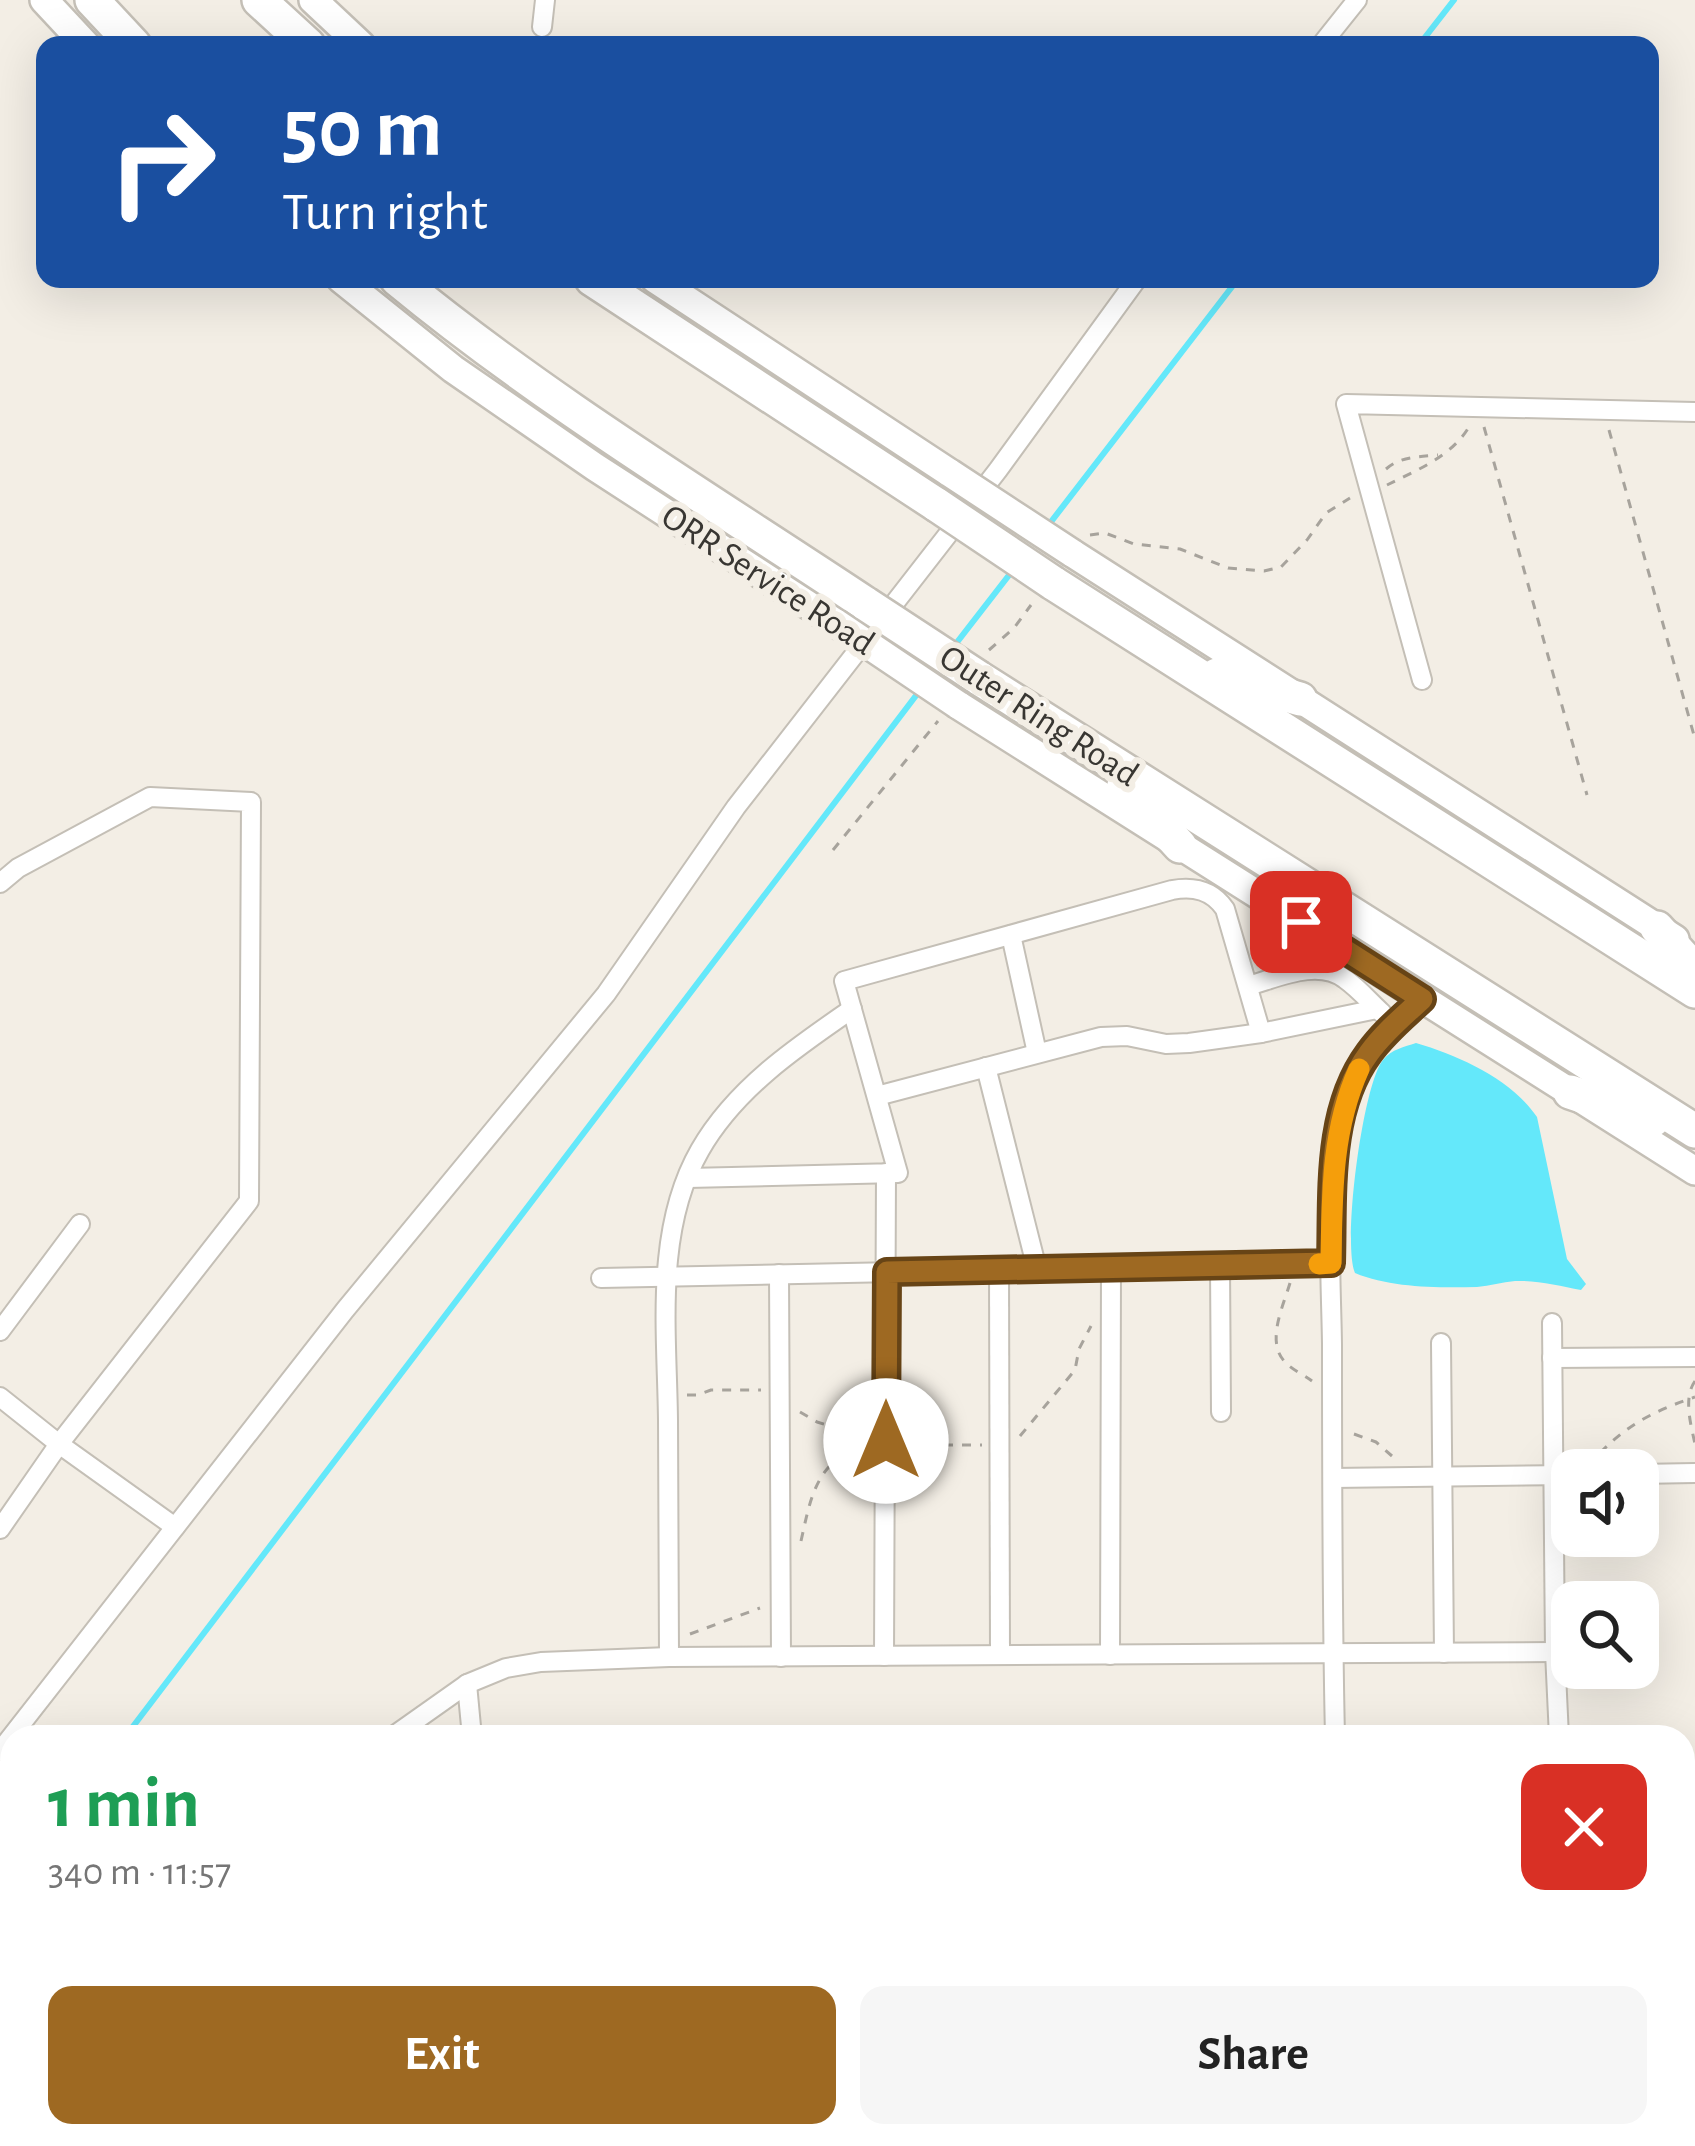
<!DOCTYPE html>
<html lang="en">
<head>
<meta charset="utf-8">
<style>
	:root { --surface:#fff; --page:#f6f6f6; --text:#222; --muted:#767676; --accent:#9e6922 }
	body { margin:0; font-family:"Alegreya Sans",sans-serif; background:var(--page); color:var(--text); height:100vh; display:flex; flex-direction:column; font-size:45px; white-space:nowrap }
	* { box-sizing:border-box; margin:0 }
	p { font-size:39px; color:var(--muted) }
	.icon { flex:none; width:66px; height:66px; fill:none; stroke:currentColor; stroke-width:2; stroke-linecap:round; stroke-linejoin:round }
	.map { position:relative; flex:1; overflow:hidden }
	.drawer { position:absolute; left:0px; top:1725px; width:1695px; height:423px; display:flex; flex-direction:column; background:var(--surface); border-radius:36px 36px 0 0; box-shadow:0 12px 48px #0002 }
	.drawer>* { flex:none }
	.top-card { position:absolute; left:36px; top:36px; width:1623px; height:252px; border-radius:24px; box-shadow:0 12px 48px #0002; background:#1a4fa0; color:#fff; overflow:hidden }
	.fabs { position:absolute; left:1551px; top:1449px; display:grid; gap:24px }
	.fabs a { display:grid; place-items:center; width:108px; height:108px; border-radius:24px; background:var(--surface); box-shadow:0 12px 48px #0002; font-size:60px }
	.pin { position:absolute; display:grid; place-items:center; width:102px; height:102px; color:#fff; margin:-51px; border-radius:24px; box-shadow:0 6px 18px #0006 }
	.me { position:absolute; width:132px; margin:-66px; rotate:0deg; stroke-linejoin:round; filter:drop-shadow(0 0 9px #0008) }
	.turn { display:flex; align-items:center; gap:42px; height:252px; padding:0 48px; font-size:54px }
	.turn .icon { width:156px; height:156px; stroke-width:2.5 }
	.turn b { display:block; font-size:84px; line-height:102px }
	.round { display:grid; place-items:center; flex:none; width:126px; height:126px; border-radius:24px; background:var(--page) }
	.summary { display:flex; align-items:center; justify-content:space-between; height:204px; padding:0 48px }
	h1 { font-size:72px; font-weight:700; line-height:90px; color:#1e9e55 }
	.button { display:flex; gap:24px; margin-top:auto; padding:24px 48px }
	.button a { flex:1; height:138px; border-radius:24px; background:var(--accent); color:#fff; font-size:48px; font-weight:700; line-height:138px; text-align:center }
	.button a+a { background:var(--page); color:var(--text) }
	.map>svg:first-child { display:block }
	.water { fill:#64e8fa }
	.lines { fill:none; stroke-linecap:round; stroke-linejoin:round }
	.stream { stroke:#64e8fa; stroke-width:6 }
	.minor-casing { stroke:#c4bfb6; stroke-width:22 }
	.primary-casing { stroke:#c4bfb6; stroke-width:32 }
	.motorway-casing { stroke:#c4bfb6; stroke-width:38 }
	.path { stroke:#a7a39c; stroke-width:3; stroke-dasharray:9 9; stroke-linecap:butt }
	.minor { stroke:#fff; stroke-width:18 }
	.primary { stroke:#fff; stroke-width:27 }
	.motorway { stroke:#fff; stroke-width:33 }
	.primary-bridge-casing { stroke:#c4bfb6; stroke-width:32; stroke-linecap:butt }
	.motorway-bridge-casing { stroke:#c4bfb6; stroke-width:38; stroke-linecap:butt }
	.primary-bridge { stroke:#fff; stroke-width:27 }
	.motorway-bridge { stroke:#fff; stroke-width:33 }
	.route-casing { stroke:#674416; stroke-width:30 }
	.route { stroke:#9e6922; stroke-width:21 }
	.slow { stroke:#f59e0b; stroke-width:21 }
	.labels { text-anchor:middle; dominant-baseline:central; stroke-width:12; stroke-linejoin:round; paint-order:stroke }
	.street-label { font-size:36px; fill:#383632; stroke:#f3eee5 }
</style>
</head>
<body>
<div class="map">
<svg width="1695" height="2146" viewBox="0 0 1695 2146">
	<rect width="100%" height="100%" fill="#f3eee5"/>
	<path class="water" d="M 1416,1043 C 1460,1056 1511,1079 1537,1117 L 1567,1259 L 1586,1284 L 1581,1290 C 1560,1286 1537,1280 1515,1281 C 1502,1282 1490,1286 1477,1287 C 1439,1288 1391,1288 1355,1273 C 1342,1243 1363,1084 1383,1060 C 1392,1049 1404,1047 1416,1043 Z"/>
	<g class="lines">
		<g class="stream">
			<path d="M 1419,45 L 1454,0"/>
			<path d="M 1047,527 L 1238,279"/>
			<path d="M 951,650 L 1013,570"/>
			<path d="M 125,1737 L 921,689"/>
			<path d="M 0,1894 L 12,1879"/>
		</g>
		<defs>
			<g id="minor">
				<path d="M 542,27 L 545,0"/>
				<path d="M 1321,45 L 1357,0"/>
				<path d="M 1422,680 L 1346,404 L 1695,412"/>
				<path d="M 0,883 L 18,868 L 150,797 L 251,802 L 249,1201 L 59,1444 L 0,1529"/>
				<path d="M 1011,935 L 1037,1053"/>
				<path d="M 1248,986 C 1277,978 1318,958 1345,979 C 1358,988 1370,1002 1382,1013"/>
				<path d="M 986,1067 L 1037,1269"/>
				<path d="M 877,1096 L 1101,1037 L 1127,1036 L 1166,1044 L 1189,1043 L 1261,1033 L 1377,1009"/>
				<path d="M 688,1178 L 898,1173 L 844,981 L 1172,890 C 1194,886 1212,890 1225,909 L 1261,1033"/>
				<path d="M 1220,1266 L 1221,1412"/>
				<path d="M 999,1270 L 1000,1655"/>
				<path d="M 779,1274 L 781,1657"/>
				<path d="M 601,1278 L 1331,1263"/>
				<path d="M 1552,1323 L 1555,1652 L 1559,1737"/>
				<path d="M 0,1331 L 80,1224"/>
				<path d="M 1441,1343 L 1444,1653"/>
				<path d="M 1552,1358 L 1695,1357"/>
				<path d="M 0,1397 L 59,1444 L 175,1527"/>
				<path d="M 1638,1474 L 1695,1473"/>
				<path d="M 1333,1478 L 1572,1475"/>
				<path d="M 1110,1655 L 1111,1268"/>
				<path d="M 884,1656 L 886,1173"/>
				<path d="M 669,1657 C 669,1578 668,1499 668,1420 C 667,1332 654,1230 700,1150 C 735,1089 795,1048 852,1009"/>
				<path d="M 392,1737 L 467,1684"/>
				<path d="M 472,1737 L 467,1684 L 506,1668 L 541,1662 L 669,1657 L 1555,1652"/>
				<path d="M 1335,1737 C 1332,1606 1332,1475 1332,1344 C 1331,1273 1323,1166 1346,1099 C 1361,1056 1390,1029 1422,999"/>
				<path d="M 0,1751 L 345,1310 L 606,994 L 736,807 L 998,470 L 1137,279"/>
				<path d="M 1683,2077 L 1695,2077"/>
				<path d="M 849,2136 L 869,2146"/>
				<path d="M 1440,2136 L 1466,2146"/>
				<path d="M 0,2146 L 151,2136"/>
				<path d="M 677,2146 L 699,2136"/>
				<path d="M 1067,2146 L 1081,2136"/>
			</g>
			<g id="primary">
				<path d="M 44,0 L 86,45"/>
				<path d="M 313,0 L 361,45"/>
				<path d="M 341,279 L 453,369 L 595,467 L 836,623"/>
				<path d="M 655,279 L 950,473"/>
				<path d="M 1072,553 L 1675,939"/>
				<path d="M 958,705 L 1695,1171"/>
			</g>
			<g id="motorway">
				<path d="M 92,0 L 134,45"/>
				<path d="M 259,0 L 308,45"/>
				<path d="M 397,279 C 544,400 708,499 866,604"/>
				<path d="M 592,279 L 937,505"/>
				<path d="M 1053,583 L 1695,991"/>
				<path d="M 1217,675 L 1300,699"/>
				<path d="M 979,678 L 1695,1131"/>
				<path d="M 1124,785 L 1180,846"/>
				<path d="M 1657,928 L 1695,970"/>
				<path d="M 1570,1092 L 1653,1120"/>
			</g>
		</defs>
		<use href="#minor" class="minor-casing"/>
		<use href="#primary" class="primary-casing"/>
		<use href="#motorway" class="motorway-casing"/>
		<g class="path">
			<path d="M 1484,427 L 1587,795"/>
			<path d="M 1609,430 L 1695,739"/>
			<path d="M 1386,469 C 1401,456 1419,457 1438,455"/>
			<path d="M 1387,485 C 1417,470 1453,456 1470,425"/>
			<path d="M 1090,535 L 1105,533 L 1134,544 L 1180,549 L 1228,568 L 1264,571 L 1281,567 L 1307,540 L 1326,513 L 1350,498"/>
			<path d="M 989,650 L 1014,628 L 1031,605"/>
			<path d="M 833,850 L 938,721"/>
			<path d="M 1290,1283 C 1283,1307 1265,1343 1286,1363 C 1293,1370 1304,1375 1312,1381"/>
			<path d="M 1695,1381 C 1683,1398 1691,1425 1695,1444"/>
			<path d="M 687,1395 L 697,1395 L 711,1390 L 761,1390"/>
			<path d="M 800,1412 L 817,1422 L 863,1436"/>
			<path d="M 1354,1434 L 1376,1442 L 1392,1456"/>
			<path d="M 1020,1436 L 1075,1370 L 1079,1349 L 1091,1326"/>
			<path d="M 908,1445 L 982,1445"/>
			<path d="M 1588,1466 C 1621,1428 1648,1413 1695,1397"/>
			<path d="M 801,1541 C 811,1496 816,1463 863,1444"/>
			<path d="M 690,1634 L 760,1608"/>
		</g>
		<use href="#minor" class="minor"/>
		<use href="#primary" class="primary"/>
		<use href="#motorway" class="motorway"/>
		<defs>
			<g id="primary-bridge">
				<path d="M 950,473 L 1072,553"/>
				<path d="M 836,623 L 958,705"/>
			</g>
			<g id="motorway-bridge">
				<path d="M 937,505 L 1053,583"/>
				<path d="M 866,604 L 979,678"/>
			</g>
		</defs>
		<use href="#primary-bridge" class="primary-bridge-casing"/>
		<use href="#motorway-bridge" class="motorway-bridge-casing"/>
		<use href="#primary-bridge" class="primary-bridge"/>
		<use href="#motorway-bridge" class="motorway-bridge"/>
	</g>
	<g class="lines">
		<defs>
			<path id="route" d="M 886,1441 L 887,1272 L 1331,1263 C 1333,1195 1326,1111 1369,1053 C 1384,1032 1404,1016 1422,999 L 1301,922"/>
		</defs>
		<use href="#route" class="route-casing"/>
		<use href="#route" class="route"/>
		<path class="slow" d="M 1319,1264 L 1331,1263 C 1332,1197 1331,1131 1359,1069"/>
	</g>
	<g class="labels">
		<g class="street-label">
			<text transform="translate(768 580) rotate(33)">ORR Service Road</text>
			<text transform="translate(1039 716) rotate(33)">Outer Ring Road</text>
		</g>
	</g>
</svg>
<div class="fabs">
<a><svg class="icon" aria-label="sound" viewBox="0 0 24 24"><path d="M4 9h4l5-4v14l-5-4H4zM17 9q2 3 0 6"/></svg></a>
<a><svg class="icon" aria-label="search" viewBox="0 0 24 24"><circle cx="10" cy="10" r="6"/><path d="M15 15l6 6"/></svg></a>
</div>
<div class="pin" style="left:1301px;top:922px;background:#d93025"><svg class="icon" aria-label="arrive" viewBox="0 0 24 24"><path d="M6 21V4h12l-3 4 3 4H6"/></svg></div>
<svg class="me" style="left:886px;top:1441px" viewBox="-20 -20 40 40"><circle r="19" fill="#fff"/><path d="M0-13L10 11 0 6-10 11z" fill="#9e6922"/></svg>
<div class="top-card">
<div class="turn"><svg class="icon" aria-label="right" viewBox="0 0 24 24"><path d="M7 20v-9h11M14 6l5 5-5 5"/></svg><div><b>50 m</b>Turn right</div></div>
</div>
<section class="drawer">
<div class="summary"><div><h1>1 min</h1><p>340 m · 11:57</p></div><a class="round" style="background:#d93025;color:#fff"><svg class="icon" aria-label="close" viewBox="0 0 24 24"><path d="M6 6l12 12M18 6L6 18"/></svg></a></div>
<div class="button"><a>Exit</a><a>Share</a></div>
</section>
</div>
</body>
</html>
